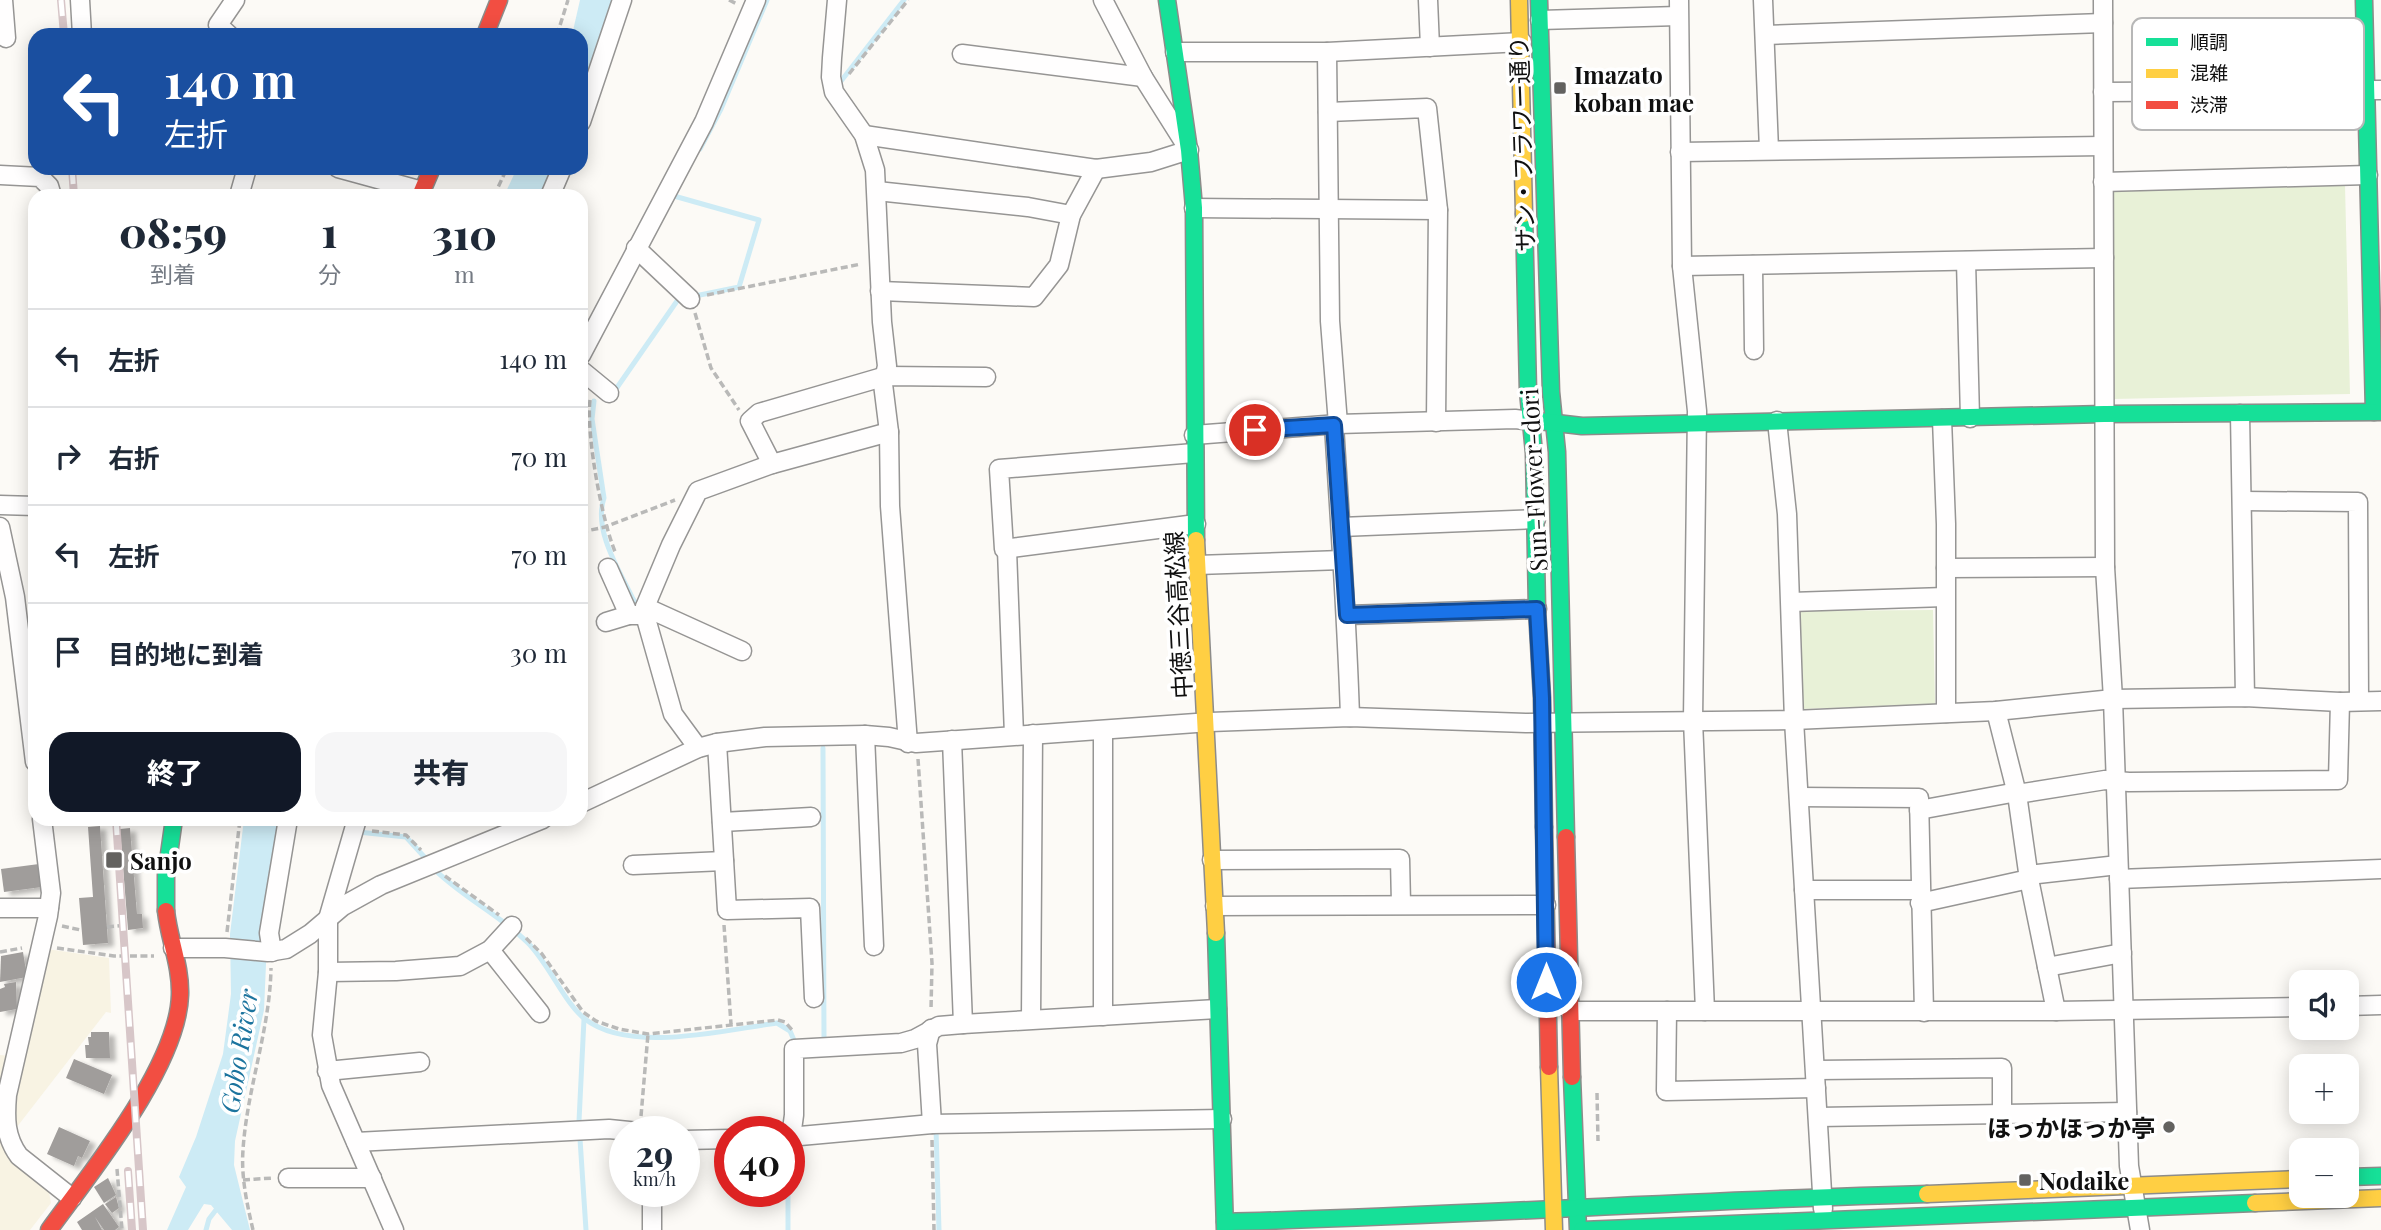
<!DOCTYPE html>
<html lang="ja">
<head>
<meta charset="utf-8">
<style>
	:root { --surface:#fff; --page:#f6f6f7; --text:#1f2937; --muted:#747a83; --line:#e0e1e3; --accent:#111827 }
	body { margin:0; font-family:"Playfair Display","Noto Sans JP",serif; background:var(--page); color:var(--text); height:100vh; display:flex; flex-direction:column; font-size:26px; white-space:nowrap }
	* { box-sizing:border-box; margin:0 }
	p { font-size:23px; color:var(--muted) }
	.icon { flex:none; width:38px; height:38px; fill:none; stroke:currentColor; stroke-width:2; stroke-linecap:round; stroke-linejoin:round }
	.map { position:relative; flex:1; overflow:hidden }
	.details { position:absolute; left:28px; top:189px; width:560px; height:637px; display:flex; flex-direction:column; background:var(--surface); border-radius:21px; box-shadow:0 4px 18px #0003 }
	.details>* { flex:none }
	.guide { position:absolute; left:28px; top:28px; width:560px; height:147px; border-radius:21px; box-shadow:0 4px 18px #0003; background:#1a4fa0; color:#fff; overflow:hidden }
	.tools { position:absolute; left:2289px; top:970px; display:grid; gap:14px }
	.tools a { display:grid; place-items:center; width:70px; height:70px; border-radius:14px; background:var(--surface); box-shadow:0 4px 18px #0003; font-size:35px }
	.speed { position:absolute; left:609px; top:1116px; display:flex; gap:14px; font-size:35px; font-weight:700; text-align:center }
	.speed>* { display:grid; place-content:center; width:91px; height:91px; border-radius:50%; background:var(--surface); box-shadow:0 4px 18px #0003; line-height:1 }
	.speed small { font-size:18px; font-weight:400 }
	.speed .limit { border:10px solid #d22; background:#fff; color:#111 }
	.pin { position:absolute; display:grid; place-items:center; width:60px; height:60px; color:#fff; margin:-30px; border:4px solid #fff; border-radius:50%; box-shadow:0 2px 7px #0007 }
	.me { position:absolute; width:77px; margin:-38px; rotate:0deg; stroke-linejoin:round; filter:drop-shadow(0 0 5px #0008) }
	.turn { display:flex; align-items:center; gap:24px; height:147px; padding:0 21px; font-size:32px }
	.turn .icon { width:91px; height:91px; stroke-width:2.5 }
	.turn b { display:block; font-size:49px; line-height:60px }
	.eta { display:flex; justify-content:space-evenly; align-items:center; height:119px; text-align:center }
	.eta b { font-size:42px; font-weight:800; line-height:49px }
	.cta { display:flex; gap:14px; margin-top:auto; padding:14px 21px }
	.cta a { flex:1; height:80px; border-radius:21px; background:var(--accent); color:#fff; font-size:28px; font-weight:800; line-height:80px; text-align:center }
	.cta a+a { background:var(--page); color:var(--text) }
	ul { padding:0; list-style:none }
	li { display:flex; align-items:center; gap:21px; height:98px; padding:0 21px; border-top:2px solid var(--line) }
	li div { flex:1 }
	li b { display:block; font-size:26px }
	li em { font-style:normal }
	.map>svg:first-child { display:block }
	.farmland { fill:#f8f3e3 }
	.green { fill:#e8f1d7 }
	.water { fill:#cdebf5 }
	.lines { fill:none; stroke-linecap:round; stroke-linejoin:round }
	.stream { stroke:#cdebf5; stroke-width:5 }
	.building { fill:#a09d9b; filter:url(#shadow) }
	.street-casing { stroke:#969594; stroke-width:21 }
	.fast-casing { stroke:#8d8c8a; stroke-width:19 }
	.slow-casing { stroke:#8d8c8a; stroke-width:19 }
	.jam-casing { stroke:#8d8c8a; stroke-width:19 }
	.path { stroke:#b9b9b8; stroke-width:3.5; stroke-dasharray:7 3.5; stroke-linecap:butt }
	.street { stroke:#fffefe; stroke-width:18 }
	.fast { stroke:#16e098; stroke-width:16 }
	.slow { stroke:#ffcf43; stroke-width:16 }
	.jam { stroke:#f24e42; stroke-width:16 }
	.rail-casing { stroke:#d7c6c8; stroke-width:8 }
	.rail { stroke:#fff; stroke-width:5; stroke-dasharray:16; stroke-linecap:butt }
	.route-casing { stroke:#114b97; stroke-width:18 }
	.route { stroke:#1a73e8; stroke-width:12 }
	.poi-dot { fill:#636260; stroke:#fff; stroke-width:2.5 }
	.labels { text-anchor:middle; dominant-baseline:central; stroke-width:7; stroke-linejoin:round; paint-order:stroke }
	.poi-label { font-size:24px; font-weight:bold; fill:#101010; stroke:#fff; text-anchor:start }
	.street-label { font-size:24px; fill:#101010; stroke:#fff }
	.water-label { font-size:26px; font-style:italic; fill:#1c749e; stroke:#fff }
	.key { fill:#fff; stroke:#b7b7b7; stroke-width:2 }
	.key-label { font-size:19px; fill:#101010 }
</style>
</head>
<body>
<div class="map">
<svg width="2381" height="1230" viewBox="0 0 2381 1230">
	<defs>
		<filter id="shadow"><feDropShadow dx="6" dy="3.5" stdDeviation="2" flood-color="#0004"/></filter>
	</defs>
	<rect width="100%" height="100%" fill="#fcfaf6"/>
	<g class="farmland">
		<path d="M 47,949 L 109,958 L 111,1013 L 106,1012 L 13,1132 L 11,1113 Z"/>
		<path d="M 0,1055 L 11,1056 L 16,1163 L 49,1192 L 51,1203 L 30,1230 L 0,1230 Z"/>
	</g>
	<g class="green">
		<path d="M 2345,185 L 2350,394 L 2113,399 L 2111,189 Z"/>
		<path d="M 1933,610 L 1935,704 L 1801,709 L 1798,611 Z"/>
	</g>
	<g class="water">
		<path d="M 580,0 L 616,0 L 581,107 L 581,35 L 572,35 Z"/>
		<path d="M 517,168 L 557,168 L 544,196 L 504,196 Z"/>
		<path d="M 244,819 L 282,819 L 268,919 L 264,1010 L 235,1141 L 234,1165 L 250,1230 L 232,1230 L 211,1205 L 204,1204 L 188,1230 L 167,1230 L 186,1187 L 179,1177 L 196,1137 L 223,1054 L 231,994 L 230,934 Z"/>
	</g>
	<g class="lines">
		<g class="stream">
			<path d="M 838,85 L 904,0"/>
			<path d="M 700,149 L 721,109 L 767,0"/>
			<path d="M 676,191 L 674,196 L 759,220 L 739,287 L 695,296"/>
			<path d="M 616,389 L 677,301"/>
			<path d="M 594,401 L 592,419 L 604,498 C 593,530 619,570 633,599 L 639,608"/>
			<path d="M 823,748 L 824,1043"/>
			<path d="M 358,832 L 406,837 L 428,861"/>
			<path d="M 432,867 C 460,896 499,914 528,943 C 549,964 565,1004 585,1019 C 630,1054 724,1030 777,1023 L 790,1031 L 797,1047"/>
			<path d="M 579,1121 L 584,1019"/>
			<path d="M 936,1129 L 939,1230"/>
			<path d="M 580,1139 L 586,1230"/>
			<path d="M 788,1192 L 788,1230"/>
			<path d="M 206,1230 L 209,1219 L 219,1206"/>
		</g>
	</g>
	<g class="building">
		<path d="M 100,826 L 108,943 L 83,945 L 79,898 L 93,897 L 88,827 Z"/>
		<path d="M 130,828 L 137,914 L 142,914 L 143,928 L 128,930 L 120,829 Z"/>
		<path d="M 39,864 L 42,887 L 4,892 L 1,869 Z"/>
		<path d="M 23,952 L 27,977 L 0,982 L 1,956 Z"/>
		<path d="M 16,982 L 17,1009 L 0,1012 L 0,989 L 5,987 L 4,984 Z"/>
		<path d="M 91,1032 L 109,1032 L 110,1058 L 86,1058 L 85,1045 L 89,1045 L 88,1037 L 91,1037 Z"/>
		<path d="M 74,1059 L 112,1075 L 104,1094 L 66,1078 Z"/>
		<path d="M 59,1127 L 90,1141 L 82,1158 L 78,1156 L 74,1166 L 47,1154 Z"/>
		<path d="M 108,1178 L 116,1195 L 104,1203 L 94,1187 Z"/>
		<path d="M 116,1197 L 119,1208 L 112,1213 L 105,1204 Z"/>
		<path d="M 103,1204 L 119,1227 L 115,1230 L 104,1230 L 95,1217 L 102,1230 L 82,1230 L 77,1222 Z"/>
	</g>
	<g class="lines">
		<defs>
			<g id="street">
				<path d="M 3,0 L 6,38"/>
				<path d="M 80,0 L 82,35"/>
				<path d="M 837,0 L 832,58 L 831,77 L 834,92 L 864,135 L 875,170 L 882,322 L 887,366 L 883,384 L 889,432 L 890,506 L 908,743"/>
				<path d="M 1428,0 L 1430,47"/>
				<path d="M 1679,0 L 1682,266 L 1697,411 L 1693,720 L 1705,1011"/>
				<path d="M 1763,0 L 1769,150"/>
				<path d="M 2103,0 L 2105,567 L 2113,699 L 2129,1166 L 2140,1230"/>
				<path d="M 1540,20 L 1678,16"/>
				<path d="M 229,35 L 218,25 L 235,0"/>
				<path d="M 1765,35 L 2103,23"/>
				<path d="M 1175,52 L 1327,52 L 1522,42"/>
				<path d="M 1327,52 L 1330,321 L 1338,424"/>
				<path d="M 962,54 L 1143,77"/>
				<path d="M 2103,92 L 2381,90"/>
				<path d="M 1328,112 L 1427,108 L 1438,210 L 1436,422"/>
				<path d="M 581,122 L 622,0"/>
				<path d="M 864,135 L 1096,169 L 1151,162 L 1189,150 L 1143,77 L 1103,0"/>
				<path d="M 1680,152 L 2103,146"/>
				<path d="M 338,168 L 422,191"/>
				<path d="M 0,175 L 40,177 L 49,186 L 52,196"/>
				<path d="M 2103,182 L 2368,175"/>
				<path d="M 877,191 L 1028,207 L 1071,215"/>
				<path d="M 239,196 L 247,168"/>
				<path d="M 550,196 L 562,168"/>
				<path d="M 1194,208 L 1438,210"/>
				<path d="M 636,248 L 690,299"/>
				<path d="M 1966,261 L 1970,418"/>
				<path d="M 1753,265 L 1754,350"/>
				<path d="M 1682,266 L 2104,258"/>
				<path d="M 880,291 L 1034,297 L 1059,265 L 1071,215 L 1096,169"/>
				<path d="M 581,355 L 704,122 L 756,0"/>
				<path d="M 581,370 L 609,393"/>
				<path d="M 2240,414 L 2245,697"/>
				<path d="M 1942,419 L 1946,524 L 1946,713"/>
				<path d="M 1777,421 L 1787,514 L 1794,720 L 1823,1209"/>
				<path d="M 1334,425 C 1340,523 1347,620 1350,717"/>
				<path d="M 1194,435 L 1338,424 L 1515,419 L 1532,421"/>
				<path d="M 1194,453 L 999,469 L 1004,549 L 1196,524"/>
				<path d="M 772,464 L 750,421 L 759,413 L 886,376 L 986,377"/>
				<path d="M 2243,501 L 2358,502 L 2359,701"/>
				<path d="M 0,505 L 35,506"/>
				<path d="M 0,527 L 15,597 L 35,762"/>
				<path d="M 1341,527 L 1536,519"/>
				<path d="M 1007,550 L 1014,735"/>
				<path d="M 1197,565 L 1342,560"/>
				<path d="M 608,568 L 629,615"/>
				<path d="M 1946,568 L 2105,567"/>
				<path d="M 1791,602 L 1945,597"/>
				<path d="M 645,607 L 742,651"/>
				<path d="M 1347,615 L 1537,609"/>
				<path d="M 606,622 L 629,615 L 638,615"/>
				<path d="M 1996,711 L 2017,794 L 2029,879 L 2056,1011"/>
				<path d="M 1103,731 L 1103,1016"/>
				<path d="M 865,735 L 874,946"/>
				<path d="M 952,740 L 963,1024"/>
				<path d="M 717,743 L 727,910 L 810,908 L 814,998"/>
				<path d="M 698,748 L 673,714 L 645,615 L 645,607 L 671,545 L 698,491 L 772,464 L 889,432"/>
				<path d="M 2017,794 L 2105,780 L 2129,782 L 2338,780 L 2340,702"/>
				<path d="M 1799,797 L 1919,798 L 1924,1012"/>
				<path d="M 581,803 L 698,748 L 717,743 L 765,737 L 865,735 L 889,737 L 916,743 L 1210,722 L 1350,717 L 1526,723 L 1794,720 L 1996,711 L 2113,699 L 2245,697 L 2340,702 L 2381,701"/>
				<path d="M 1919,810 L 2017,792"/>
				<path d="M 42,819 L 51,893 L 48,916 L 7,1095 C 5,1118 5,1137 19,1156 L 72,1198"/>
				<path d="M 357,819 L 328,919 L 328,972 L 322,1035 L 331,1085 L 394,1230"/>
				<path d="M 722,822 L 811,817"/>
				<path d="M 1212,860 L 1400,859 L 1401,904"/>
				<path d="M 633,865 L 724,861"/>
				<path d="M 2029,875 L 2118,865"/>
				<path d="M 2119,879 L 2381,869"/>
				<path d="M 1804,890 L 1920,890"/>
				<path d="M 1920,903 L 2029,879"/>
				<path d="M 1215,906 L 1546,905"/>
				<path d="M 0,908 L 49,908"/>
				<path d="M 173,948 L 225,948 L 268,952 L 286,949 L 310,934 L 343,906 L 381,885 L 543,819"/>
				<path d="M 490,950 L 540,1013"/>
				<path d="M 272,952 L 269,933 L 288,819"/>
				<path d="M 2047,967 L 2122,953"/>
				<path d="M 328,972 L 396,971 L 460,966 L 490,950 L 512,926"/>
				<path d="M 2347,1006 L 2381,1005"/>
				<path d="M 1570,1011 L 2056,1011 L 2301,1007"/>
				<path d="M 1667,1011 L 1666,1091 L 1816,1088"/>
				<path d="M 1031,1019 L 1033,734"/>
				<path d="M 931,1029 L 927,1044 L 932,1124"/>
				<path d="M 1817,1070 L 2002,1068 L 2002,1115"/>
				<path d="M 327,1071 L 420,1062"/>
				<path d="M 1818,1117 L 2127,1112"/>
				<path d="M 789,1137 L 932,1124 L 1222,1119"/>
				<path d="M 791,1137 L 794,1115 L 794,1049 L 901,1043 L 915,1039 L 939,1026 L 963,1024 L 1217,1009"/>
				<path d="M 684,1140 L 730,1139"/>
				<path d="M 356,1142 L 609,1129 L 639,1132"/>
				<path d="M 288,1178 L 372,1178"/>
				<path d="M 652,1230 L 652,1192"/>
			</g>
			<g id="fast">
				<path d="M 1167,0 L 1189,150 L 1194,208 L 1196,540"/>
				<path d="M 1539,0 L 1551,392 L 1557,452 L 1566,837"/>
				<path d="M 2364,0 L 2374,412"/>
				<path d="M 1524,214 L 1528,391 L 1534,453 L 1537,609 L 1542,698 L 1544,827"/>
				<path d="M 1539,421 L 1582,426 L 2104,414 L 2381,412"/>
				<path d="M 166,911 L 166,875 L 174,819"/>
				<path d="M 1216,933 L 1225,1230"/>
				<path d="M 1572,1077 L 1578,1230"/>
				<path d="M 2347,1177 L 2381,1176"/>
				<path d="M 1225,1222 C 1459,1216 1693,1200 1927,1194"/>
				<path d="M 1582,1230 L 2255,1203"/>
			</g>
			<g id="slow">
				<path d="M 1519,0 L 1524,214"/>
				<path d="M 1196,540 L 1216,933"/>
				<path d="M 1549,1067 L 1554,1230"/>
				<path d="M 1927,1194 L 2301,1179"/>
				<path d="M 2255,1203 L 2381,1198"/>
			</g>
			<g id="jam">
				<path d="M 485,35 L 499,0"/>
				<path d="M 420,196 L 432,168"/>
				<path d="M 1544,827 L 1549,1067"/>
				<path d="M 1566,837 L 1572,1077"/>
				<path d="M 49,1230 C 91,1172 178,1066 180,995 C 181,966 169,939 166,911"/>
			</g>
		</defs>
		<use href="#street" class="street-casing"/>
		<use href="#fast" class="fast-casing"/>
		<use href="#slow" class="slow-casing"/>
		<use href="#jam" class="jam-casing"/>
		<g class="path">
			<path d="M 729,0 L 737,4"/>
			<path d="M 557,35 L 568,0"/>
			<path d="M 849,74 L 908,0"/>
			<path d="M 494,196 L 507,168"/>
			<path d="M 707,295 L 861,264"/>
			<path d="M 695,313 L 711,368 L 739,410"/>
			<path d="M 590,400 C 586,435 602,522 616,554"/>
			<path d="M 581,532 L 605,527 L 675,500"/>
			<path d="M 918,759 L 932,963 L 931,1010"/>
			<path d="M 372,831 L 406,835 L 421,850"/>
			<path d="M 445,876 L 499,915"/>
			<path d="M 724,925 L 731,1024"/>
			<path d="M 62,926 L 81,930"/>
			<path d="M 107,927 L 127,925"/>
			<path d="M 227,932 L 240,819"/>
			<path d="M 526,938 L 542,954 L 583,1012 L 596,1021 L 619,1029 L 648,1034 L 778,1020 L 785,1022 L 793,1031"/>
			<path d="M 57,948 L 114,956 L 154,956"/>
			<path d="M 0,952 L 22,948"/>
			<path d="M 1597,1093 L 1598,1141"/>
			<path d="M 641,1116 L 648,1034"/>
			<path d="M 932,1140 L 934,1230"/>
			<path d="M 117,1169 L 122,1230"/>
			<path d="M 243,1180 L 273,1178"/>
			<path d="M 253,1230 C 247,1204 241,1177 243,1150 C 247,1088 270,1030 271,968"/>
		</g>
		<use href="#street" class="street"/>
		<use href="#fast" class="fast"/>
		<use href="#slow" class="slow"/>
		<use href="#jam" class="jam"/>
		<defs>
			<g id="rail">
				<path d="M 61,0 L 64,35"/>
				<path d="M 72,168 L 74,196"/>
				<path d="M 116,819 L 143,1230"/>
				<path d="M 128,1171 L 132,1230"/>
			</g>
		</defs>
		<use href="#rail" class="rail-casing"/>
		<use href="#rail" class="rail"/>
	</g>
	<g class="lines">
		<defs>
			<path id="route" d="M 1255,430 L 1334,425 L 1347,615 L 1537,609 L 1542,698 L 1546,982"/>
		</defs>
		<use href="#route" class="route-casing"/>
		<use href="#route" class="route"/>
	</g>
	<g class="poi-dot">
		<rect x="1553" y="81" width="14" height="14" rx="3.5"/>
		<rect x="105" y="851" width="18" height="18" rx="3.5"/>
		<circle cx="2169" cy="1127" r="7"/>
		<rect x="2018" y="1173" width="14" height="14" rx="3.5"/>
	</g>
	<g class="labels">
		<g class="poi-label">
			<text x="1574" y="74">Imazato<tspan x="1574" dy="28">koban mae</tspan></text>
			<text x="130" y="860">Sanjo</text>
			<text x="2155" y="1127" text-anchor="end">ほっかほっか亭</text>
			<text x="2039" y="1180">Nodaike</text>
		</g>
		<g class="street-label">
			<text transform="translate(1521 144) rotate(-92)">サン・フラワー通り</text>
			<text transform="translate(1533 480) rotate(-93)">Sun-Flower-dori</text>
			<text transform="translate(1177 615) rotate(-93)">中徳三谷高松線</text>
		</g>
		<g class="water-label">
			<text transform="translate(238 1051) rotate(-81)">Gobo River</text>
		</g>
	</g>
	<rect x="2132" y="18" width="232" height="112" rx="10" class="key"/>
	<rect x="2146" y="38" width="32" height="8" fill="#16e098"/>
	<rect x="2146" y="69" width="32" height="9" fill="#ffcf43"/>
	<rect x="2146" y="101" width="32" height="8" fill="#f24e42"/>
	<g class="key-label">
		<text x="2190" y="49">順調</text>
		<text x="2190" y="80">混雑</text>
		<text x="2190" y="112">渋滞</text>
	</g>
</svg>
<div class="tools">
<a><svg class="icon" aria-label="sound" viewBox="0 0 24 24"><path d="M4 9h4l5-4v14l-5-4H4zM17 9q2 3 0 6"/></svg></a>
<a>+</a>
<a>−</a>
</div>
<div class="speed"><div>29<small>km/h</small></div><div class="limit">40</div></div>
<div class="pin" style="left:1255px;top:430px;background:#d93025"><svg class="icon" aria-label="arrive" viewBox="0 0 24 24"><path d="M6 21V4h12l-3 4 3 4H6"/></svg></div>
<svg class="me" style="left:1546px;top:982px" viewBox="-20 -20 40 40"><circle r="17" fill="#1a73e8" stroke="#fff" stroke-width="3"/><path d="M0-11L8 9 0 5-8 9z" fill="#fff"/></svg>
<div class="guide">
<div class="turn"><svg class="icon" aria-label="left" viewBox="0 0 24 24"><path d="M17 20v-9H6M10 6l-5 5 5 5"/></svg><div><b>140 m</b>左折</div></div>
</div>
<section class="details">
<div class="eta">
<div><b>08:59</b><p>到着</p></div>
<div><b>1</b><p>分</p></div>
<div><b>310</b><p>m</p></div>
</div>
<ul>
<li><svg class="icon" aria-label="left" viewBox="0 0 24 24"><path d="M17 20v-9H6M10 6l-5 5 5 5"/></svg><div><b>左折</b></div><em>140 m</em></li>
<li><svg class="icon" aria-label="right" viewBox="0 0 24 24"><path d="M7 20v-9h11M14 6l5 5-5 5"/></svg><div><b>右折</b></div><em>70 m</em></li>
<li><svg class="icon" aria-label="left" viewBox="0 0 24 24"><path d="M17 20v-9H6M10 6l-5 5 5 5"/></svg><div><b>左折</b></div><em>70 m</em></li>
<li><svg class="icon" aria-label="arrive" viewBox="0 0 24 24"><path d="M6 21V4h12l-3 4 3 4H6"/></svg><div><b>目的地に到着</b></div><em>30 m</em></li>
</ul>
<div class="cta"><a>終了</a><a>共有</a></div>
</section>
</div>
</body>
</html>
